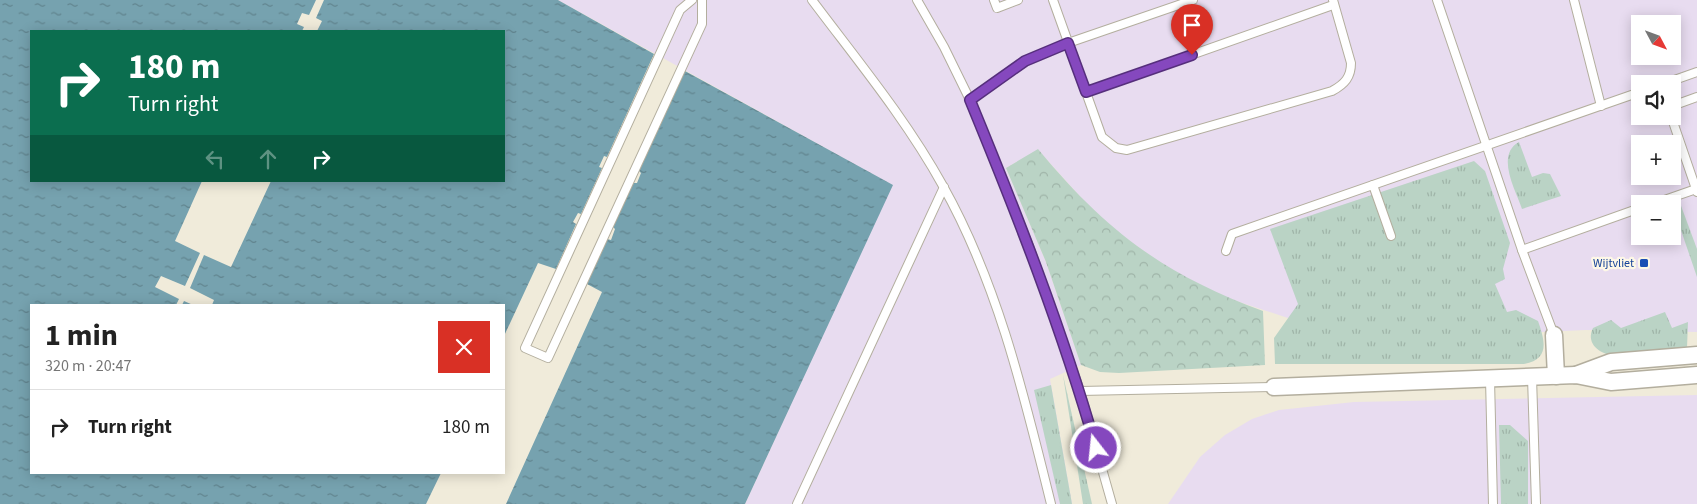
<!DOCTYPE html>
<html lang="en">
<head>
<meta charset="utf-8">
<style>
	:root { --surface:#fff; --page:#f6f6f6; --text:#222; --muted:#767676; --line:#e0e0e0 }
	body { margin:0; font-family:"Source Sans 3",sans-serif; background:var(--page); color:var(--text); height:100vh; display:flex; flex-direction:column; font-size:19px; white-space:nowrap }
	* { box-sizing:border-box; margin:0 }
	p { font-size:16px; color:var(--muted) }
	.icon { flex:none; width:28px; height:28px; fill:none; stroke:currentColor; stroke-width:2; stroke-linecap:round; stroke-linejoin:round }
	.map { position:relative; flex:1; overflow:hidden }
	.details { position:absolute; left:30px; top:304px; width:475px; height:170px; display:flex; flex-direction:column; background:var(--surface); border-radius:0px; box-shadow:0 2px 12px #0003 }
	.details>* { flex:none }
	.banner { position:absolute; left:30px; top:30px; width:475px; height:152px; border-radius:0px; box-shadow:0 2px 12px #0003; background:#0b6e4f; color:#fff; overflow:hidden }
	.needle { width:32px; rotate:131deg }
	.fabs { position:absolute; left:1631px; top:15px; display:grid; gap:10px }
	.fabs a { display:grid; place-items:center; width:50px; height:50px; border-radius:0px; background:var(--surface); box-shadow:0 2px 12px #0003; font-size:25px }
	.pin { position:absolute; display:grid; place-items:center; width:42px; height:42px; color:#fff; margin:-51px -21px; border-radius:50% 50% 50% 0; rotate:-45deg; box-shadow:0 0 5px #0007 }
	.pin .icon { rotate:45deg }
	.me { position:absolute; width:55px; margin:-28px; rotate:344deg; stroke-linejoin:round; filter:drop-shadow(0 0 4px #0008) }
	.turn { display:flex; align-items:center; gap:18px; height:105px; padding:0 15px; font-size:22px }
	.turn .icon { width:65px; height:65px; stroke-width:2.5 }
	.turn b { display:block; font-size:35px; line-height:42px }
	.lanes { display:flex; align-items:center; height:48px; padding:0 15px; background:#0003; justify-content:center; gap:25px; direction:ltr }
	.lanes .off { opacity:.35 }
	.round { display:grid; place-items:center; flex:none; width:52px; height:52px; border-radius:0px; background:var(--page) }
	.head { display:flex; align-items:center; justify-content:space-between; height:85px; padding:0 15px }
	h1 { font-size:30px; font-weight:700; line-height:38px }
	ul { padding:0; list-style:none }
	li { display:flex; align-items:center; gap:15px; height:75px; padding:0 15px; border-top:1px solid var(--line) }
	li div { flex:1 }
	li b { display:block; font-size:19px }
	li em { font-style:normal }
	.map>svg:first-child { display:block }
	.industrial { fill:#e8dcf0; fill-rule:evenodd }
	.grass { fill:url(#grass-tufts) }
	.forest { fill:url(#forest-crowns) }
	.water { fill:url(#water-ripples); fill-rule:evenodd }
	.pier { fill:#f0ebda }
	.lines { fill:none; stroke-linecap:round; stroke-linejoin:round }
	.service-casing { stroke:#b3ae9e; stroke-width:10 }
	.minor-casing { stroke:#b3ae9e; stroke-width:19 }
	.service { stroke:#fff; stroke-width:8 }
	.minor { stroke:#fff; stroke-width:16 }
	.route-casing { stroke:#562f7c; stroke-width:12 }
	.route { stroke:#8548be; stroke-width:9 }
	.transit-dot { fill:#1a4fb4; stroke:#fef8e7; stroke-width:2 }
	.labels { text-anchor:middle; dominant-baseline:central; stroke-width:4.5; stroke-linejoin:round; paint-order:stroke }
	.transit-label { font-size:12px; fill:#164399; stroke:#fef8e7; text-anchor:end }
</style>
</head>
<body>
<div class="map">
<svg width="1697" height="504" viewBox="0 0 1697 504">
	<defs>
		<pattern id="grass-tufts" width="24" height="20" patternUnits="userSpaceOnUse" patternTransform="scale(1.25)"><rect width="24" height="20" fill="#bad3c5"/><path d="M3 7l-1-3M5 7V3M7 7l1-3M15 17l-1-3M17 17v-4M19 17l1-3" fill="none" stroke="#9fb4a8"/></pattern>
		<pattern id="forest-crowns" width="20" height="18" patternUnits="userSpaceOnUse" patternTransform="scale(1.25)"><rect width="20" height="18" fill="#bad3c5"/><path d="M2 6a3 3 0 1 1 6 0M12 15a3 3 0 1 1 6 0" fill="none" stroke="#9fb4a8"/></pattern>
		<pattern id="water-ripples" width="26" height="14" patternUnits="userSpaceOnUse" patternTransform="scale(1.25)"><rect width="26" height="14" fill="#76a2af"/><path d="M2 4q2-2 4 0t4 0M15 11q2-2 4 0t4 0" fill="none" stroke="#60838d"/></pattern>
	</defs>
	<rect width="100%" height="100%" fill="#f0ebda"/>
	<g class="industrial">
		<path d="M 558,0 L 1697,0 L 1697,332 L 1586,330 L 1516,333 L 1328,325 L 1288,318 L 1218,295 L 1183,277 L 1152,257 L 1117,232 L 1085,202 L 1038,150 L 1006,168 L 1046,262 L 1081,365 L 1050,379 L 1072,504 L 745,504 L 892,185 ZM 1640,24 L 1672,24 L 1672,56 L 1640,56 ZM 1640,84 L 1672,84 L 1672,116 L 1640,116 ZM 1640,144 L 1672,144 L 1672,176 L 1640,176 ZM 1640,204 L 1672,204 L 1672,236 L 1640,236 Z"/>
		<path d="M 1697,395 L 1697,504 L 1168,504 L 1200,457 L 1225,435 L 1252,419 L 1279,410 L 1354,402 Z"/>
	</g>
	<g class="grass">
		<path d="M 1519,142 L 1532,177 L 1543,173 L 1550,174 L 1561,196 L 1522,209 C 1516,191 1495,155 1519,142 Z"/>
		<path d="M 1474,161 L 1485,171 L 1510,243 L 1503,269 L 1505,279 L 1495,284 L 1507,312 L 1516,310 L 1538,321 C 1545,341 1550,359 1524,364 L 1275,364 L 1274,338 L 1298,304 L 1270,229 Z"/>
		<path d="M 1680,203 L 1697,249 L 1697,277 L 1673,207 Z"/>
		<path d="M 1665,312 L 1672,328 L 1688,322 L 1687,348 L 1610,355 C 1597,352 1586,342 1593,328 L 1611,320 L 1621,328 Z"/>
		<path d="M 1063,375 L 1092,504 L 1083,504 Z"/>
		<path d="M 1051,385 L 1072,504 L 1060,504 L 1034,390 Z"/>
		<path d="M 1499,425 L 1510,425 L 1528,441 L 1528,504 L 1501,504 Z"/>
	</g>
	<path class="forest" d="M 1038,149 C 1106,231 1163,274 1263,311 L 1265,365 L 1119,373 L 1100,372 L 1081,365 L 1046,262 L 1006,168 Z"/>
	<g class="water">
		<path d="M 0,0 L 558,0 L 654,54 L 607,157 L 604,156 L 599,167 L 602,168 L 581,214 L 578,213 L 573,222 L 576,224 L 556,269 L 538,263 L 504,336 L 504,305 L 31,305 L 31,472 L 441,473 L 426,504 L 0,504 ZM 31,31 L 504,31 L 504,181 L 31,181 Z"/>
		<path d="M 685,71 L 893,185 L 745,504 L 506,504 L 602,292 L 587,284 L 607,239 L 611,240 L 615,229 L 613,227 L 633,183 L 637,183 L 641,173 L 639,171 Z"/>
	</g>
	<g class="pier">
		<path d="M 316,0 L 324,0 L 316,18 L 322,21 L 317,31 L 302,31 L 304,27 L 297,24 L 302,13 L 309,15 Z"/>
		<path d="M 202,181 L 271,181 L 231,267 L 204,255 L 190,288 L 214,300 L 212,305 L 193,305 L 184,301 L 182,305 L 176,305 L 179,299 L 155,287 L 161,276 L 185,286 L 200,253 L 175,241 Z"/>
	</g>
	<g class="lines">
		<defs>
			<g id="service">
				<path d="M 692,0 L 680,10 L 525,348 L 548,358 L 702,24 L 702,0"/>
				<path d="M 812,0 C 857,60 906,119 943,186 C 998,284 1024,395 1051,504"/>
				<path d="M 917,0 L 944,47 L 970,100 L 1029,246 L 1080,391 L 1112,504"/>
				<path d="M 994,0 L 997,8 L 1018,0"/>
				<path d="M 1053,0 L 1102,137 L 1116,148 L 1127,150 L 1332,91 C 1345,84 1351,77 1351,63 L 1333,0"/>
				<path d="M 1437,0 L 1522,250 L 1554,335"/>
				<path d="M 1574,0 L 1601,106"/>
				<path d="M 1663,84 L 1697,72"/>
				<path d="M 1086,92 L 1333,5"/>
				<path d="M 970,100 L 1025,61 L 1068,43 L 1193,0"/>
				<path d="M 1672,106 L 1697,97"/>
				<path d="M 1671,116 L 1696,189"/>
				<path d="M 1373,185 L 1391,236"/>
				<path d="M 1653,204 L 1696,189 L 1697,192"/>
				<path d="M 1522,250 L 1640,208"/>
				<path d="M 1226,251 L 1232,234 L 1640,92"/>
				<path d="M 1532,377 L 1536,504"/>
				<path d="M 1490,379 L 1493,504"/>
				<path d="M 1080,391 L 1274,387"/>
				<path d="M 797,504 L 944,187"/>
			</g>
			<g id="minor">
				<path d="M 1554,335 L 1556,376"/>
				<path d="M 1576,375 L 1611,362 L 1697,355"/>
				<path d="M 1274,387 L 1576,375 L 1611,382 L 1697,375"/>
			</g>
		</defs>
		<use href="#service" class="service-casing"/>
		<use href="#minor" class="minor-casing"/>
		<use href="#service" class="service"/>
		<use href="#minor" class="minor"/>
	</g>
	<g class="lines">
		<defs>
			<path id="route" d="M 1096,448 C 1062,329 1017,214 970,100 L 1025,61 L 1068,43 L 1086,92 L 1192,55"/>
		</defs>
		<use href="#route" class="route-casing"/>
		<use href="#route" class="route"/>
	</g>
	<rect class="transit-dot" x="1639" y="258" width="10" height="10" rx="2.5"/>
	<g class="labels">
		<g class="transit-label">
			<text x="1634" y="263">Wijtvliet</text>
		</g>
	</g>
</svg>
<div class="fabs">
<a><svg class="needle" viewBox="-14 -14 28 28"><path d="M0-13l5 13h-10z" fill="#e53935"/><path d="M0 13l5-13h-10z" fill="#767676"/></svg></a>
<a><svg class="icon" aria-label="sound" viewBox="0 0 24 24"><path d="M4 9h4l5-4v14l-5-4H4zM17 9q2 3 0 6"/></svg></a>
<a>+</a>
<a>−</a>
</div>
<div class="pin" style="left:1192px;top:55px;background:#d93025"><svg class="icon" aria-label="arrive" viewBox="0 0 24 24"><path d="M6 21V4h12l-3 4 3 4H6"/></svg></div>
<svg class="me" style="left:1096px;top:448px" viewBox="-20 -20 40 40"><circle r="17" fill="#8548be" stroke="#fff" stroke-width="3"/><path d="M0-11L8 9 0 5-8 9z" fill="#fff"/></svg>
<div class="banner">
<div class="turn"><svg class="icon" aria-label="right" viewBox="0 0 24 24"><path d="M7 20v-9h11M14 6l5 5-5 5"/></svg><div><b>180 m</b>Turn right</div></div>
<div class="lanes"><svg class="icon off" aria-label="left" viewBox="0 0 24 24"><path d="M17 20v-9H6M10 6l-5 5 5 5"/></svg><svg class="icon off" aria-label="ahead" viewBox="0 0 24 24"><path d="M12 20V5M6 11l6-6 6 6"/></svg><svg class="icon" aria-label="right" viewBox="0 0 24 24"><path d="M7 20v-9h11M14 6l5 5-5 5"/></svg></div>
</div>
<section class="details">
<div class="head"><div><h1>1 min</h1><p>320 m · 20:47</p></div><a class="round" style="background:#d93025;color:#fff"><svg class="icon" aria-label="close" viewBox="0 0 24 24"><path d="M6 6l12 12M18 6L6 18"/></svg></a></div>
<ul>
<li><svg class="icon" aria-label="right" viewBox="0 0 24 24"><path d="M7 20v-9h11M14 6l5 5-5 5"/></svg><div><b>Turn right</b></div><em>180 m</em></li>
</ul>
</section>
</div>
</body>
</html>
